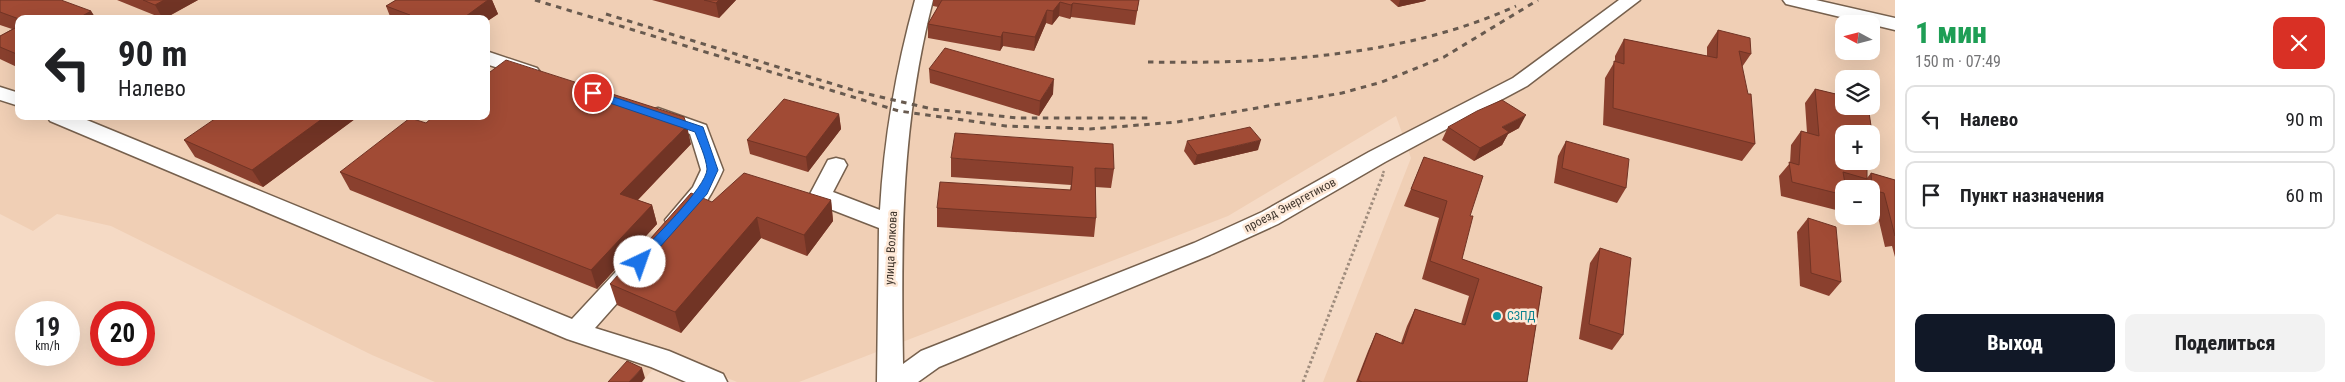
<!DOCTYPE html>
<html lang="ru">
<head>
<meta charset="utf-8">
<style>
	:root { --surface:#fff; --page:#f2f2f2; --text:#202124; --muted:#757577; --line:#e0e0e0; --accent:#111827 }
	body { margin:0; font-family:"Roboto Condensed",sans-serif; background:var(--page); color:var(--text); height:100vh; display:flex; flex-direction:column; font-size:19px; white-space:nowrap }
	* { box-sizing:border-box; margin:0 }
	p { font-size:16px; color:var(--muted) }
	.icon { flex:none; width:28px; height:28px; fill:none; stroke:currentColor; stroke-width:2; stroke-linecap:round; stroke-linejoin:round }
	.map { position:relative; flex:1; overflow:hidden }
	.panel { display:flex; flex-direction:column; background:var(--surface); width:450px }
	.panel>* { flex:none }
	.guide { position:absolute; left:15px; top:15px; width:475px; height:105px; border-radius:10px; box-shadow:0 5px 20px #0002; background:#fff; color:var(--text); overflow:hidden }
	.needle { width:32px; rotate:277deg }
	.tools { position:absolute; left:1835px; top:15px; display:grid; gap:10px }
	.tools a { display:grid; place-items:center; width:45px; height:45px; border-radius:10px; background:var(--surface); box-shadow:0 5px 20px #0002; font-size:25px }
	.speed { position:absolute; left:15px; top:301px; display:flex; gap:10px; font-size:25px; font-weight:700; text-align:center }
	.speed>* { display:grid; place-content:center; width:65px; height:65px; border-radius:50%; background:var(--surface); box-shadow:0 5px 20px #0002; line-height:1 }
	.speed small { font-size:12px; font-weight:400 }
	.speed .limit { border:8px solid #d22; background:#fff; color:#111 }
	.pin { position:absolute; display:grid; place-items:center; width:42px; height:42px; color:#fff; margin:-21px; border:2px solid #fff; border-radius:50%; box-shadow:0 1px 5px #0007 }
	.me { position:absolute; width:55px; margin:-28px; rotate:42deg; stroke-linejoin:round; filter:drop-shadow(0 0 4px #0008) }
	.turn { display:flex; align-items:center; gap:18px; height:105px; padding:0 20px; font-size:22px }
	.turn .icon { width:65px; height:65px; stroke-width:2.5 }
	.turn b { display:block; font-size:35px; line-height:42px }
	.round { display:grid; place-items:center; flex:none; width:52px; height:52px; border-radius:10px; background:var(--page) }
	.head { display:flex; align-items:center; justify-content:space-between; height:85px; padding:0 20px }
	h1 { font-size:30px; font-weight:800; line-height:38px; color:#1e9e55 }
	.cta { display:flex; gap:10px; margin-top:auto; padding:10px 20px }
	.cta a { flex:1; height:58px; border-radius:10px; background:var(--accent); color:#fff; font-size:20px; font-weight:800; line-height:58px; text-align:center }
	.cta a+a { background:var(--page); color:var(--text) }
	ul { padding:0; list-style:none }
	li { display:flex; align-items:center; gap:15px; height:68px; margin:0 10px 8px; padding:0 10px; border:2px solid var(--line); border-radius:10px }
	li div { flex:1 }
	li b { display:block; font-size:19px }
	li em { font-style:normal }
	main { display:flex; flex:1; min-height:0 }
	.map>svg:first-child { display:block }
	.built { fill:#f0cfb5; fill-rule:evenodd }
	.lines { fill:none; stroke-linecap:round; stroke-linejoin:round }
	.minor-casing { stroke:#76604d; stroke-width:3 }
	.path-far1 { stroke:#9f8c7d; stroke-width:2.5; stroke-dasharray:2.5 2.5; stroke-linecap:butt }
	.path { stroke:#9f8c7d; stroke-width:3; stroke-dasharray:2.5 2.5; stroke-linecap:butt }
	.minor { fill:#fff; fill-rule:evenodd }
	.rail { stroke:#685a4f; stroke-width:3; stroke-dasharray:5.5 5.5; stroke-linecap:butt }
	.wall { fill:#8a402e }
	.shaded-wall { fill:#713425 }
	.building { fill:#a14b35; stroke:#713425 }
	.route { fill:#1a73e8; stroke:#114b97 }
	.culture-dot { fill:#0f9aa8; stroke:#fee9d8; stroke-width:2 }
	.labels { text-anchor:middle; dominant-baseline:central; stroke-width:5; stroke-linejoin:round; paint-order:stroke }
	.street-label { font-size:12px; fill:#40362d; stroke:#fee9d8 }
	.culture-label { font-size:12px; fill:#0d838f; stroke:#fee9d8; text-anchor:start }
</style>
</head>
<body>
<main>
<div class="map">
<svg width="1895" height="382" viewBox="0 0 1895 382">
	<rect width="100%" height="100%" fill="#f5dac5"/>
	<path class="built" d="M 0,0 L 1895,0 L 1895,382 L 1323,382 L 1411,158 L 1396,116 L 1228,216 L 799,382 L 737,382 L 667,353 L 642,382 L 435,382 L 372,355 L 111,226 L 57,214 L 33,231 L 0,214 ZM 19,19 L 486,19 L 486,116 L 19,116 ZM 1844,24 L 1871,24 L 1871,51 L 1844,51 ZM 1844,79 L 1871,79 L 1871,106 L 1844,106 ZM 1844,134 L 1871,134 L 1871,161 L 1844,161 ZM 1844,189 L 1871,189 L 1871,216 L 1844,216 Z"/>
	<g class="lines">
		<defs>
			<g id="minor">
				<path d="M 915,0 L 933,0 C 901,125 901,237 903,364 L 921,351 L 1194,243 L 1262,212 L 1369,152 L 1513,78 L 1619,0 L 1640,0 L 1527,86 L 1385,162 L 1278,224 L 1210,255 L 939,367 L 918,382 L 877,382 L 879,228 L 812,202 L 809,196 L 828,160 L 836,158 L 844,160 L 847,165 L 833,192 L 880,210 C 884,138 896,69 915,0 Z"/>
				<path d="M 1783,0 L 1816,0 L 1895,18 L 1895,30 L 1786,4 Z"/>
				<path d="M 486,51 L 537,68 L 540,72 L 537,76 L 530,78 L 486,64 Z"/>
				<path d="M 0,87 L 19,93 L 19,106 L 0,100 Z"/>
				<path d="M 658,108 L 706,125 L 723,170 C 716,186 700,218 684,226 C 679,229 674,227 669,226 L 665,220 L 693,187 L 701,170 L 690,134 L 651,120 L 648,115 L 651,110 Z"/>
				<path d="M 47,116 L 77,116 L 572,319 L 624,263 L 633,260 L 642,263 L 645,269 L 642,275 L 595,328 L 669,351 L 723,374 L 727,382 L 686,382 L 651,367 L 567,339 L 50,121 Z"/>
			</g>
		</defs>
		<use href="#minor" class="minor-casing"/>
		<path class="path-far1" d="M 1383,173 L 1384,171"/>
		<path class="path" d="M 1303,382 L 1384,172"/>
		<use href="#minor" class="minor"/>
		<g class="rail">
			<path d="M 535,0 L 899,111 L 1006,126 L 1090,129 L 1177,122 L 1342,93 L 1382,82 L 1444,57 L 1538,0"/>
			<path d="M 606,14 L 859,92 L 932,109 L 1018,118 L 1149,118"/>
			<path d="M 1148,62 C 1269,64 1405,57 1516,6"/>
		</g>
	</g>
	<g class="wall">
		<path d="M 0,0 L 91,11 L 96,19 L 19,19 L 19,68 L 2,60 L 0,59 L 0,36 L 12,29 L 0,25 Z"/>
		<path d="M 117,0 L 198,0 L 164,19 Z"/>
		<path d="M 396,0 L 492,0 L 498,14 L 486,22 L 486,19 L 391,19 L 386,6 Z"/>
		<path d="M 652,0 L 736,0 L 719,18 Z"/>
		<path d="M 933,0 L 1139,0 L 1135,25 L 1071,17 L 1070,19 L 1059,16 L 1052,25 L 1046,23 L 1034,51 L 1003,46 L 1000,51 L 928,38 L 928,24 L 938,7 L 933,6 Z"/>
		<path d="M 1390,0 L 1426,0 L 1425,1 L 1398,7 Z"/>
		<path d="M 1718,30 L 1751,54 L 1742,67 L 1755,144 L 1742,161 L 1603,125 L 1605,78 L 1615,61 L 1615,56 L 1624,39 L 1707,56 L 1707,47 Z"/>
		<path d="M 929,69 L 1053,94 L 1039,116 L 930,83 Z"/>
		<path d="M 1815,89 L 1844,96 L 1844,106 L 1868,106 L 1873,139 L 1871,141 L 1871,134 L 1844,134 L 1844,161 L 1867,161 L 1867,178 L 1871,173 L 1895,180 L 1895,257 L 1892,246 L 1885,247 L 1875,204 L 1871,203 L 1871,189 L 1863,189 L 1862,185 L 1859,189 L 1844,189 L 1844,201 L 1836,210 L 1781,196 L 1779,176 L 1790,163 L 1791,145 L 1801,131 L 1807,133 L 1805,103 Z"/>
		<path d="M 839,114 L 841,129 L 808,172 L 750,154 L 747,140 Z"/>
		<path d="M 262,116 L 359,116 L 263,187 L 195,157 L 184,140 L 257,119 Z"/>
		<path d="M 426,123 L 691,144 L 638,200 L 652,205 L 657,224 L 597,289 L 350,190 L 340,172 Z"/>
		<path d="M 1448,127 L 1519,128 L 1508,134 L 1502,145 L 1474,161 L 1442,140 Z"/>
		<path d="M 1187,141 L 1258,150 L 1194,165 L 1184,151 Z"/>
		<path d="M 1566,141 L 1626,188 L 1617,203 L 1554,183 L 1558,156 Z"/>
		<path d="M 1424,157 L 1470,216 L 1462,259 L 1542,287 L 1527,382 L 1356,382 L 1368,351 L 1376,333 L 1401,343 L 1407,326 L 1415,309 L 1461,324 L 1469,296 L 1422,279 L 1439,218 L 1404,206 Z"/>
		<path d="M 951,158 L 1114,169 L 1111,188 L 1095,187 L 1096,218 L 1094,237 L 937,227 L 937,208 L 1070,190 L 1071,185 L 951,177 Z"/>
		<path d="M 831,200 L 833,221 L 807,256 L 761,238 L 681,333 L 617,305 L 610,284 L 712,202 Z"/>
		<path d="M 1808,218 L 1841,282 L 1829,296 L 1800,286 L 1797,232 Z"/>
		<path d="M 1600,248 L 1623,335 L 1612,350 L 1579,339 L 1590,263 Z"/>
	</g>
	<g class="shaded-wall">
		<path d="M 164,0 L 198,0 L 163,19 L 155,5 Z"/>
		<path d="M 488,0 L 492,0 L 498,14 L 486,22 L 486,19 L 462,19 Z"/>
		<path d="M 719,0 L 736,0 L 719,18 L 716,3 Z"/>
		<path d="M 1400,0 L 1426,0 L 1425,1 L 1398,7 Z"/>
		<path d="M 1060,2 L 1059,16 L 1052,25 L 1053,11 Z"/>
		<path d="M 1073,3 L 1071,17 L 1070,19 L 1071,5 Z"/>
		<path d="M 1047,10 L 1046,23 L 1034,51 L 1035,37 Z"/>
		<path d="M 91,11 L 96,19 L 77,19 Z"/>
		<path d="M 1003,32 L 1003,46 L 1000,51 L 1001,37 Z"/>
		<path d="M 1054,79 L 1053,94 L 1039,116 L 1040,101 Z"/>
		<path d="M 839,114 L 841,129 L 808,172 L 806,157 Z"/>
		<path d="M 1526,115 L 1519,128 L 1508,134 L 1502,145 L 1474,161 L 1480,148 L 1502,127 Z"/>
		<path d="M 326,116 L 359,116 L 263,187 L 252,170 Z"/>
		<path d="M 687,126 L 691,144 L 626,212 L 620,194 Z"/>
		<path d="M 1261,140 L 1258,150 L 1194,165 L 1197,155 Z"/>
		<path d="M 831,200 L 833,221 L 807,256 L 804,235 Z"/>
		<path d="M 652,205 L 657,224 L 597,289 L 591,270 Z"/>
		<path d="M 757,217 L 761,238 L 681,333 L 675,312 Z"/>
		<path d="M 642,368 L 645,378 L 642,382 L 629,382 Z"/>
	</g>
	<g class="building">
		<path d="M 0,0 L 61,0 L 91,11 L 77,19 L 19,19 L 0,12 Z"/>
		<path d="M 143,0 L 164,0 L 155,5 Z"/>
		<path d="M 396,0 L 488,0 L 462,19 L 404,19 L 410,15 L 386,6 Z"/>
		<path d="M 704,0 L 719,0 L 716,3 Z"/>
		<path d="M 942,0 L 1139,0 L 1137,11 L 1073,3 L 1071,5 L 1060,2 L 1053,11 L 1047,10 L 1035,37 L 1003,32 L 1001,37 L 928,24 Z"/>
		<path d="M 19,26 L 19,55 L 0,47 L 0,36 Z"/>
		<path d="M 1718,30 L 1750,38 L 1751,54 L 1739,51 L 1748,94 L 1751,94 L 1755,144 L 1613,108 L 1614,61 L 1624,64 L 1624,39 L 1717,58 Z"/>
		<path d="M 945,48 L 1054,79 L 1040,101 L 929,69 Z"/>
		<path d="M 506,60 L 684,117 L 687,126 L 620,194 L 652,205 L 591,270 L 340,172 L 410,118 L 426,123 L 434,116 L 486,116 L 486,75 Z"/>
		<path d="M 1815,89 L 1844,96 L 1844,106 L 1868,106 L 1873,139 L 1871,139 L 1871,134 L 1844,134 L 1844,161 L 1867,161 L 1867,179 L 1843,172 L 1846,189 L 1844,189 L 1844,195 L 1792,182 L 1789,162 L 1799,165 L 1801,131 L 1819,136 Z"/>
		<path d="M 784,99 L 839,114 L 806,157 L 747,140 Z"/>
		<path d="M 1502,100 L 1526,115 L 1502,127 L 1509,132 L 1480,148 L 1448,127 L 1477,111 Z"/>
		<path d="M 219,116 L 249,116 L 257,119 L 262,116 L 326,116 L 252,170 L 184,140 Z"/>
		<path d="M 1250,127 L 1261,140 L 1197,155 L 1187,141 Z"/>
		<path d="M 955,133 L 1113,144 L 1114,169 L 1095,168 L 1096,218 L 937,208 L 940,182 L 1071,190 L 1073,167 L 951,158 Z"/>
		<path d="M 1566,141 L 1629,159 L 1626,188 L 1562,168 Z"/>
		<path d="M 1424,157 L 1483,176 L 1470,216 L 1473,216 L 1462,259 L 1542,287 L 1527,382 L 1362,382 L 1358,380 L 1376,333 L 1403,344 L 1415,309 L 1465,325 L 1479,279 L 1430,261 L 1447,201 L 1411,189 Z"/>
		<path d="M 744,173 L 831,200 L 804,235 L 757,217 L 675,312 L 610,284 L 691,193 L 712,202 Z"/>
		<path d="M 1871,173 L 1895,180 L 1895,236 L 1884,193 L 1872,190 Z"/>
		<path d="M 1808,218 L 1836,227 L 1841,282 L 1811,273 Z"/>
		<path d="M 1600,248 L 1631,258 L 1623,335 L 1589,324 Z"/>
		<path d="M 627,361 L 642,368 L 629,382 L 608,382 Z"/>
	</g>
	<path class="route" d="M 593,90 L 703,127 L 718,170 L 707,194 L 644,265 L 635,265 L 633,262 L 635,258 C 649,243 707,187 707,169 C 706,157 699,143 695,132 L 589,96 L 588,93 Z"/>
	<circle class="culture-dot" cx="1497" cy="316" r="5"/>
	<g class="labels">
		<g class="street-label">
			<text transform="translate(1290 205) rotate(-28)">проезд Энергетиков</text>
			<text transform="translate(891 248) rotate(-87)">улица Волкова</text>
		</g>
		<g class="culture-label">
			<text x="1507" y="316">СЗПД</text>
		</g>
	</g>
</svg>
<div class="tools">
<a><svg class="needle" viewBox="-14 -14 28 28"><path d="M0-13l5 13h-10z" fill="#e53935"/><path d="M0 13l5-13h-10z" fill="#757577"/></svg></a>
<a><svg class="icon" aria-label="layers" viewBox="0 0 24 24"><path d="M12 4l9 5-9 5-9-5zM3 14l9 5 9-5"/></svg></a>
<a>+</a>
<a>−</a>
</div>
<div class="speed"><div>19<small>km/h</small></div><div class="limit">20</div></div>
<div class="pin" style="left:593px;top:93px;background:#d93025"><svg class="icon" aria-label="arrive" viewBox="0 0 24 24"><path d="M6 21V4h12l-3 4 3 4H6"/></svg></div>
<svg class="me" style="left:640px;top:262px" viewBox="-20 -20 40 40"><circle r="19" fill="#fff"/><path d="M0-13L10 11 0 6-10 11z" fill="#1a73e8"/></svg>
<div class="guide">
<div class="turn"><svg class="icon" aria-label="left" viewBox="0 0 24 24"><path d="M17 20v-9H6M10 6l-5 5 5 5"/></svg><div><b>90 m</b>Налево</div></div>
</div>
</div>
<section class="panel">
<div class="head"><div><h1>1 мин</h1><p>150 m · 07:49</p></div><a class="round" style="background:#d93025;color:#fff"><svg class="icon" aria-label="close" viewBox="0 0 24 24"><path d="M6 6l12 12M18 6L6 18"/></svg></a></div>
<ul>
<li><svg class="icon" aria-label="left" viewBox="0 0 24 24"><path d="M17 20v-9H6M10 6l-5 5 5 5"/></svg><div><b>Налево</b></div><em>90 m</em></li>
<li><svg class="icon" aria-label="arrive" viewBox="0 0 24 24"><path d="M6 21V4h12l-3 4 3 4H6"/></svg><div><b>Пункт назначения</b></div><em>60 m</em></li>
</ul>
<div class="cta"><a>Выход</a><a>Поделиться</a></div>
</section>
</main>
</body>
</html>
